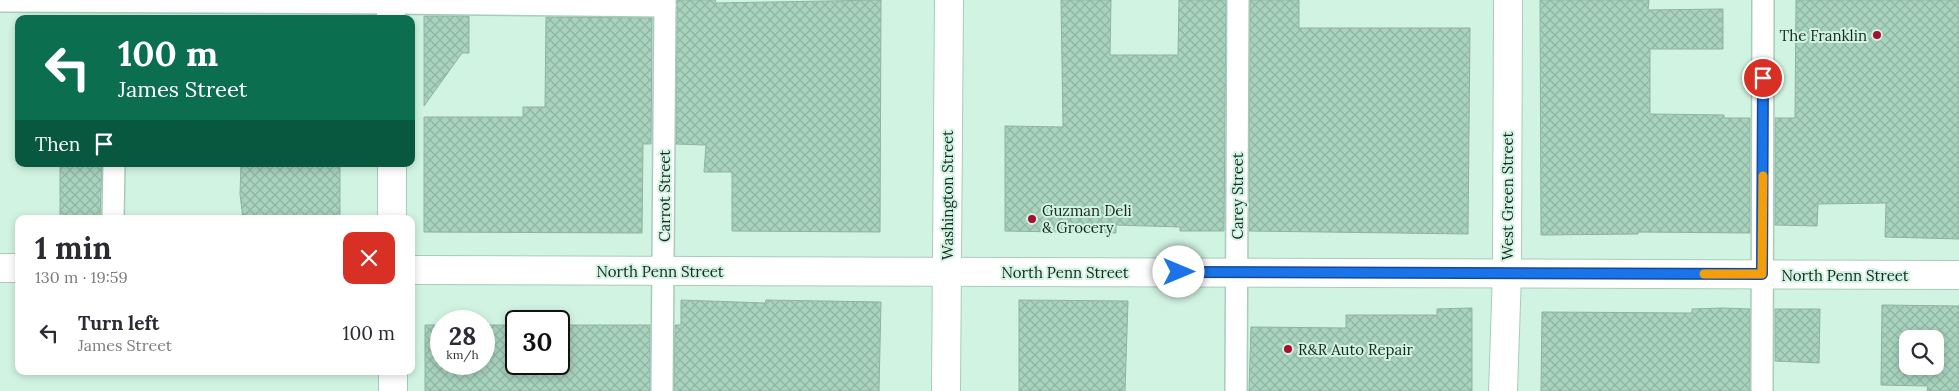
<!DOCTYPE html>
<html lang="en">
<head>
<meta charset="utf-8">
<style>
	:root { --surface:#fff; --page:#f7f7f7; --text:#2b2b33; --muted:#7c7c81 }
	body { margin:0; font-family:Lora,serif; background:var(--page); color:var(--text); height:100vh; display:flex; flex-direction:column; font-size:19px; white-space:nowrap }
	* { box-sizing:border-box; margin:0 }
	p { font-size:16px; color:var(--muted) }
	.icon { flex:none; width:28px; height:28px; fill:none; stroke:currentColor; stroke-width:2; stroke-linecap:round; stroke-linejoin:round }
	.map { position:relative; flex:1; overflow:hidden }
	.drawer { position:absolute; left:15px; top:215px; width:400px; height:160px; display:flex; flex-direction:column; background:var(--surface); border-radius:10px; box-shadow:0 2px 8px #0003 }
	.drawer>* { flex:none }
	.guide { position:absolute; left:15px; top:15px; width:400px; height:152px; border-radius:10px; box-shadow:0 2px 8px #0003; background:#0b6e4f; color:#fff; overflow:hidden }
	.controls { position:absolute; left:1899px; top:330px; display:grid; gap:10px }
	.controls a { display:grid; place-items:center; width:45px; height:45px; border-radius:10px; background:var(--surface); box-shadow:0 2px 8px #0003; font-size:25px }
	.speed { position:absolute; left:430px; top:310px; display:flex; gap:10px; font-size:25px; font-weight:700; text-align:center }
	.speed>* { display:grid; place-content:center; width:65px; height:65px; border-radius:50%; background:var(--surface); box-shadow:0 2px 8px #0003; line-height:1 }
	.speed small { font-size:12px; font-weight:400 }
	.speed .limit { border:2px solid #111; border-radius:8px; background:#fff; color:#111 }
	.pin { position:absolute; display:grid; place-items:center; width:42px; height:42px; color:#fff; margin:-21px; border:2px solid #fff; border-radius:50%; box-shadow:0 1px 5px #0007 }
	.me { position:absolute; width:55px; margin:-28px; rotate:90deg; stroke-linejoin:round; filter:drop-shadow(0 0 4px #0008) }
	.turn { display:flex; align-items:center; gap:18px; height:105px; padding:0 20px; font-size:22px }
	.turn .icon { width:65px; height:65px; stroke-width:2.5 }
	.turn b { display:block; font-size:35px; line-height:42px }
	.then { display:flex; align-items:center; height:48px; padding:0 20px; background:#0003; gap:10px; font-size:19px }
	.round { display:grid; place-items:center; flex:none; width:52px; height:52px; border-radius:10px; background:var(--page) }
	.head { display:flex; align-items:center; justify-content:space-between; height:85px; padding:0 20px }
	h1 { font-size:30px; font-weight:700; line-height:38px }
	ul { padding:0; list-style:none }
	li { display:flex; align-items:center; gap:15px; height:65px; padding:0 20px }
	li div { flex:1 }
	li b { display:block; font-size:19px }
	li em { font-style:normal }
	.map>svg:first-child { display:block }
	.building { fill:url(#building-cross-hatch); stroke:#90b2a1; fill-rule:evenodd }
	.lines { fill:none; stroke-linecap:round; stroke-linejoin:round }
	.service-casing { stroke:#a9cbba; stroke-width:24 }
	.minor-casing { stroke:#a9cbba; stroke-width:30 }
	.service { stroke:#fff; stroke-width:21 }
	.minor { stroke:#fff; stroke-width:28 }
	.route-casing { stroke:#114b97; stroke-width:12 }
	.route { stroke:#1a73e8; stroke-width:9 }
	.slow { stroke:#f59e0b; stroke-width:9 }
	.poi-dot { fill:#a70f2c; stroke:#d1f4e2; stroke-width:2 }
	.labels { text-anchor:middle; dominant-baseline:central; stroke-width:4; stroke-linejoin:round; paint-order:stroke }
	.poi-label { font-size:15px; fill:#192720; stroke:#d1f4e2; text-anchor:start }
	.street-label { font-size:15px; fill:#192720; stroke:#d1f4e2 }
</style>
</head>
<body>
<div class="map">
<svg width="1959" height="391" viewBox="0 0 1959 391">
	<defs>
		<pattern id="building-cross-hatch" width="8" height="8" patternUnits="userSpaceOnUse" patternTransform="scale(1.25)"><rect width="8" height="8" fill="#a8d3be"/><path d="M0 0l8 8M0 8l8-8" fill="none" stroke="#90b5a3"/></pattern>
	</defs>
	<rect width="100%" height="100%" fill="#d1f4e2"/>
	<g class="building">
		<path d="M 677,0 L 715,0 L 716,3 L 881,0 L 880,232 L 732,231 L 732,172 L 704,172 L 706,145 L 676,144 Z"/>
		<path d="M 1061,0 L 1111,0 L 1110,55 L 1178,55 L 1179,0 L 1226,0 L 1224,231 L 1180,231 L 1180,227 L 1116,225 L 1116,233 L 1005,231 L 1005,126 L 1063,127 Z"/>
		<path d="M 1250,0 L 1299,0 L 1299,28 L 1470,28 L 1468,234 L 1249,231 Z"/>
		<path d="M 1540,0 L 1649,0 L 1648,10 L 1723,9 L 1723,49 L 1650,49 L 1650,114 L 1724,115 L 1724,118 L 1750,118 L 1750,233 L 1638,232 L 1638,234 L 1541,235 Z"/>
		<path d="M 1796,0 L 1959,0 L 1959,239 L 1885,237 L 1886,203 L 1818,204 L 1817,226 L 1775,225 L 1775,118 L 1795,118 Z"/>
		<path d="M 424,16 L 469,16 L 469,53 L 462,53 L 424,106 Z"/>
		<path d="M 546,17 L 652,18 L 651,144 L 643,144 L 642,233 L 424,232 L 424,117 L 523,117 L 523,107 L 545,107 Z"/>
		<path d="M 60,164 L 102,164 L 100,219 L 60,219 Z"/>
		<path d="M 241,164 L 340,164 L 340,219 L 243,219 L 240,194 Z"/>
		<path d="M 681,300 L 765,303 L 766,300 L 881,302 L 879,391 L 674,391 L 675,325 L 681,325 Z"/>
		<path d="M 1019,300 L 1128,301 L 1125,391 L 1019,391 Z"/>
		<path d="M 1882,305 L 1959,306 L 1959,391 L 1927,391 L 1928,386 L 1881,385 ZM 1908,339 L 1935,339 L 1935,366 L 1908,366 Z"/>
		<path d="M 1472,308 L 1472,391 L 1249,391 L 1251,327 L 1346,328 L 1346,315 L 1437,315 L 1437,309 Z"/>
		<path d="M 1722,308 L 1750,309 L 1750,391 L 1541,391 L 1542,312 L 1692,313 L 1692,309 Z"/>
		<path d="M 1775,309 L 1820,309 L 1819,363 L 1775,361 Z"/>
		<path d="M 425,325 L 441,325 L 441,364 L 484,364 L 484,325 L 516,325 L 516,364 L 559,364 L 559,325 L 650,325 L 650,391 L 425,391 Z"/>
	</g>
	<g class="lines">
		<defs>
			<g id="service">
				<path d="M 0,1 L 391,3 L 665,6"/>
				<path d="M 113,219 L 114,164"/>
				<path d="M 662,391 L 665,0"/>
				<path d="M 1236,391 L 1238,0"/>
				<path d="M 1762,391 L 1763,0"/>
			</g>
			<g id="minor">
				<path d="M 391,0 L 391,19"/>
				<path d="M 392,164 L 392,219"/>
				<path d="M 0,268 L 19,268"/>
				<path d="M 411,270 L 1959,275"/>
				<path d="M 393,371 L 393,391"/>
				<path d="M 946,391 L 949,0"/>
				<path d="M 1503,391 L 1507,274 L 1508,0"/>
			</g>
		</defs>
		<use href="#service" class="service-casing"/>
		<use href="#minor" class="minor-casing"/>
		<use href="#service" class="service"/>
		<use href="#minor" class="minor"/>
	</g>
	<g class="lines">
		<defs>
			<path id="route" d="M 1179,272 L 1762,274 L 1763,78"/>
		</defs>
		<use href="#route" class="route-casing"/>
		<use href="#route" class="route"/>
		<path class="slow" d="M 1704,274 L 1762,274 L 1763,176"/>
	</g>
	<g class="poi-dot">
		<circle cx="1877" cy="35" r="5"/>
		<circle cx="1032" cy="219" r="5"/>
		<circle cx="1288" cy="349" r="5"/>
	</g>
	<g class="labels">
		<g class="poi-label">
			<text x="1867" y="35" text-anchor="end">The Franklin</text>
			<text x="1042" y="210">Guzman Deli<tspan x="1042" dy="17">&amp; Grocery</tspan></text>
			<text x="1298" y="349">R&amp;R Auto Repair</text>
		</g>
		<g class="street-label">
			<text transform="translate(947 195) rotate(-90)">Washington Street</text>
			<text transform="translate(664 196) rotate(-90)">Carrot Street</text>
			<text transform="translate(1237 196) rotate(-90)">Carey Street</text>
			<text transform="translate(1507 196) rotate(-90)">West Green Street</text>
			<text x="660" y="271">North Penn Street</text>
			<text x="1065" y="272">North Penn Street</text>
			<text x="1845" y="275">North Penn Street</text>
		</g>
	</g>
</svg>
<div class="controls">
<a><svg class="icon" aria-label="search" viewBox="0 0 24 24"><circle cx="10" cy="10" r="6"/><path d="M15 15l6 6"/></svg></a>
</div>
<div class="speed"><div>28<small>km/h</small></div><div class="limit">30</div></div>
<div class="pin" style="left:1763px;top:78px;background:#d93025"><svg class="icon" aria-label="arrive" viewBox="0 0 24 24"><path d="M6 21V4h12l-3 4 3 4H6"/></svg></div>
<svg class="me" style="left:1179px;top:272px" viewBox="-20 -20 40 40"><circle r="19" fill="#fff"/><path d="M0-13L10 11 0 6-10 11z" fill="#1a73e8"/></svg>
<div class="guide">
<div class="turn"><svg class="icon" aria-label="left" viewBox="0 0 24 24"><path d="M17 20v-9H6M10 6l-5 5 5 5"/></svg><div><b>100 m</b>James Street</div></div>
<div class="then">Then<svg class="icon" aria-label="arrive" viewBox="0 0 24 24"><path d="M6 21V4h12l-3 4 3 4H6"/></svg></div>
</div>
<section class="drawer">
<div class="head"><div><h1>1 min</h1><p>130 m · 19:59</p></div><a class="round" style="background:#d93025;color:#fff"><svg class="icon" aria-label="close" viewBox="0 0 24 24"><path d="M6 6l12 12M18 6L6 18"/></svg></a></div>
<ul>
<li><svg class="icon" aria-label="left" viewBox="0 0 24 24"><path d="M17 20v-9H6M10 6l-5 5 5 5"/></svg><div><b>Turn left</b><p>James Street</p></div><em>100 m</em></li>
</ul>
</section>
</div>
</body>
</html>
